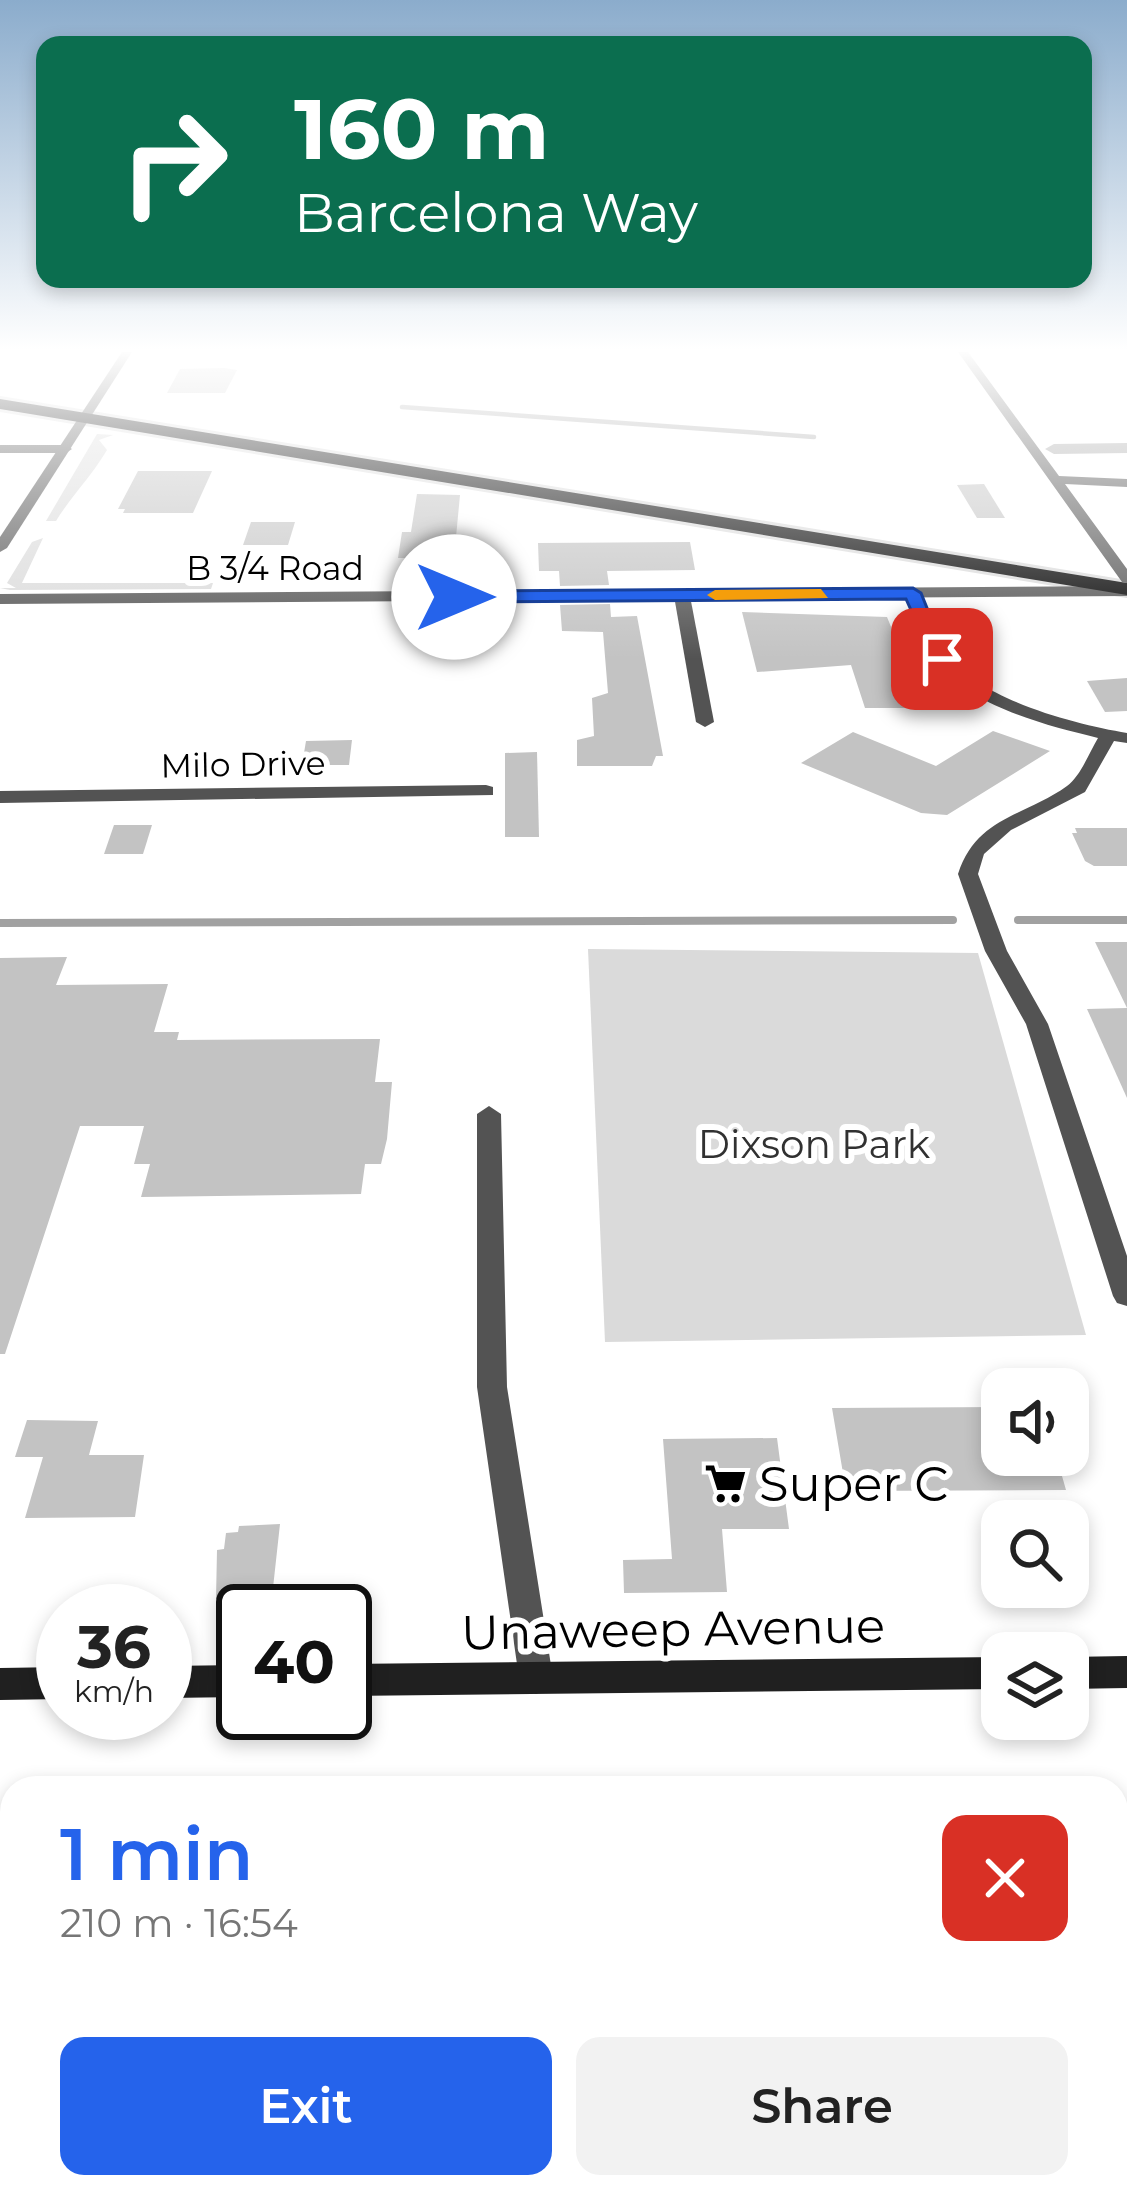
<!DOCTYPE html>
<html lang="en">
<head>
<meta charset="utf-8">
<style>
	:root { --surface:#fff; --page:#f2f2f2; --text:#222; --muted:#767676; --accent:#2563eb }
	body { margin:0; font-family:Montserrat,sans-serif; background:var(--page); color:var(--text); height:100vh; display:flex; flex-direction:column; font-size:45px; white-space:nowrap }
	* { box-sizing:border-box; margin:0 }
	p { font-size:39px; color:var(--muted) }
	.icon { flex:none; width:66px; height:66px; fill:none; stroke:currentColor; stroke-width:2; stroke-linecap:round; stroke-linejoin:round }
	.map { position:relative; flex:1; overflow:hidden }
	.side { position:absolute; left:0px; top:1776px; width:1128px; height:423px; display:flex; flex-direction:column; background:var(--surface); border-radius:36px 36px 0 0; box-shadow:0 6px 18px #0003 }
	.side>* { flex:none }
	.top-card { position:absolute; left:36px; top:36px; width:1056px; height:252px; border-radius:24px; box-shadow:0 6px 18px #0003; background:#0b6e4f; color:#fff; overflow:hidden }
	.fabs { position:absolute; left:981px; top:1368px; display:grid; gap:24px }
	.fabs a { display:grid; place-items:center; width:108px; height:108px; border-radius:24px; background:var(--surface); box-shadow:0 6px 18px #0003; font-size:60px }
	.speed { position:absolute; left:36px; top:1584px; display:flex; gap:24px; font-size:60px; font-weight:700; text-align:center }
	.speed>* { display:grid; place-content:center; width:156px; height:156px; border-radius:50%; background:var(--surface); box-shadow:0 6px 18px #0003; line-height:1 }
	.speed small { font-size:30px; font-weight:400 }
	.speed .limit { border:6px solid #111; border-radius:18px; background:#fff; color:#111 }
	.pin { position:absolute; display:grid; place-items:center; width:102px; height:102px; color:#fff; margin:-51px; border-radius:24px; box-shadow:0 6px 18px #0006 }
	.me { position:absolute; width:132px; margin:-66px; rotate:90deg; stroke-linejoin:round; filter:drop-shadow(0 0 9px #0008) }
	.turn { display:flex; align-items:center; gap:42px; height:252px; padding:0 60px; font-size:54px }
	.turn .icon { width:156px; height:156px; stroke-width:2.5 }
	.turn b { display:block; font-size:84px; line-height:102px }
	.round { display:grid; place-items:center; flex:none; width:126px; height:126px; border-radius:24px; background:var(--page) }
	.headline { display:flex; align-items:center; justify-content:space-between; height:204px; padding:0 60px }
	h1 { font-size:72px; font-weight:600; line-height:90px; color:var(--accent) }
	.button { display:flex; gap:24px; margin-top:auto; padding:24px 60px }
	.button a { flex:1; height:138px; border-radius:24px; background:var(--accent); color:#fff; font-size:48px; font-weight:600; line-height:138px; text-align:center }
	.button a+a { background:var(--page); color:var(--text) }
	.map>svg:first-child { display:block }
	.green { fill:#dadada }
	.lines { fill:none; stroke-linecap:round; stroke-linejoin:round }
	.stream-far1 { stroke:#a1a1a1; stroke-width:4.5 }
	.stream { stroke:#a1a1a1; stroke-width:8 }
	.canal { fill:#a1a1a1; fill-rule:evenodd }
	.building { fill:#c3c3c3 }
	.trunk-casing { stroke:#dbdbdb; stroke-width:6 }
	.minor { fill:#535353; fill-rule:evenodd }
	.tertiary { fill:#535353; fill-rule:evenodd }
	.secondary { fill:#202020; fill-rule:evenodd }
	.trunk { fill:#000; fill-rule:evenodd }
	.route { fill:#2563eb; stroke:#184099; stroke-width:3 }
	.slow { fill:#f59e0b }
	.labels { text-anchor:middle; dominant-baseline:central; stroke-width:12; stroke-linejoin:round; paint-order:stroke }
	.far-street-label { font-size:33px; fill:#000; stroke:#fff }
	.park-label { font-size:39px; fill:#313131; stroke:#fff }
	.near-poi-label { font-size:48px; fill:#000; stroke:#fff; text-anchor:start }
	.near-street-label { font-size:48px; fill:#000; stroke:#fff }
</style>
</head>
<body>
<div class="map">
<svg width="1127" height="2198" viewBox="0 0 1127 2198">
	<rect width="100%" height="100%" fill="#fff"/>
	<g class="green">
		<path d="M 97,434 L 113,435 L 99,440 L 107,450 C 91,477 72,495 56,521 L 46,521 Z"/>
		<path d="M 43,538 L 22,583 L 213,583 L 211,589 L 10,590 L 0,588 L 16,588 L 7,583 L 32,542 Z"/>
		<path d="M 588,949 L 978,953 L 1086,1335 L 605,1342 Z"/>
	</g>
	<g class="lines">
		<path class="stream-far1" d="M 402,407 L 814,437"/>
		<g class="stream">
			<path d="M 1018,920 L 1127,920"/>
			<path d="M 0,923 L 953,920"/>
		</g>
		<path class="canal" d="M 1127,443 L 1127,453 L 1054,454 L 1045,449 L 1054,444 Z"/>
	</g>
	<g class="building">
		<path d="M 180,369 L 224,368 L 237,370 L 225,393 L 167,393 Z"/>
		<path d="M 138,471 L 212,471 L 193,513 L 123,513 L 125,509 L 118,509 Z"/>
		<path d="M 984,484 L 1005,518 L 977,518 L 957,485 Z"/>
		<path d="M 417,494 L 460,495 L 454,558 L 398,558 L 402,532 L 411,532 Z"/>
		<path d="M 251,522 L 295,522 L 288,545 L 243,545 Z"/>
		<path d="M 690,542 L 695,570 L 607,571 L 609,585 L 560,586 L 559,571 L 539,571 L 538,543 Z"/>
		<path d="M 610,604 L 611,617 L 637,616 L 663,756 L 656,756 L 652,766 L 577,766 L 577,740 L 594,736 L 592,698 L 608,693 L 603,632 L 562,631 L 560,605 Z"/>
		<path d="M 742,612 L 887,617 L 924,708 L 865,708 L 851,665 L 757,672 Z"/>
		<path d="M 1127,678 L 1127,711 L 1105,712 L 1087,681 Z"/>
		<path d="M 993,731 L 1050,751 L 947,815 L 921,813 L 801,763 L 853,732 L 936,766 Z"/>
		<path d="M 352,740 L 349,765 L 302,765 L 306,741 Z"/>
		<path d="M 537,752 L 539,837 L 505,837 L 505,753 Z"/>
		<path d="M 114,825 L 152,825 L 143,854 L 104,854 Z"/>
		<path d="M 1075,828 L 1127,828 L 1127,866 L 1094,866 L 1085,861 L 1072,833 L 1077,833 Z"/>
		<path d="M 1095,942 L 1127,942 L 1127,1008 Z"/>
		<path d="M 67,957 L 56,985 L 168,984 L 154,1032 L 179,1032 L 177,1040 L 380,1039 L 375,1082 L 392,1082 L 387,1139 L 381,1164 L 365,1164 L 361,1194 L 141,1197 L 150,1164 L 134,1164 L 144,1126 L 80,1126 L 5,1354 L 0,1354 L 0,958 Z"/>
		<path d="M 1127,1008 L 1127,1098 L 1087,1009 Z"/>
		<path d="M 1002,1407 L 1002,1455 L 1056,1455 L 1066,1490 L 846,1491 L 832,1408 Z"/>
		<path d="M 27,1420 L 98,1421 L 89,1455 L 144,1455 L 135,1517 L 25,1518 L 43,1457 L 15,1457 Z"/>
		<path d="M 777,1438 L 789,1529 L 722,1529 L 727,1592 L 624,1593 L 623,1560 L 672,1559 L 663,1439 Z"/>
		<path d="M 280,1524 L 272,1597 L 216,1599 L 217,1550 L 224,1549 L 226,1533 L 238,1532 L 239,1526 Z"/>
	</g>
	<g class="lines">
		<defs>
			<path id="trunk" d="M 0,399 L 1127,583 L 1127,595 L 0,409 Z"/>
		</defs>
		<use href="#trunk" class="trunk-casing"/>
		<g class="minor">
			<path d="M 958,352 L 968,352 L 1059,476 L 1127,479 L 1127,487 L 1065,484 L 1127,569 L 1127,583 L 1122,582 Z"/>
			<path d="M 0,445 L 66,445 L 72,449 L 66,453 L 0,453 Z"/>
			<path d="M 913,588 L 921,593 C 929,613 935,636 947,654 C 980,700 1074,724 1127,733 L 1127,743 L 1114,741 L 1085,792 L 1011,830 L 984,854 L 978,874 L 1007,951 L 1048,1024 L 1127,1256 L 1127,1306 L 1117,1303 L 1113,1296 L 1026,1024 L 985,951 L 958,874 C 977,816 1024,817 1067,786 C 1080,777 1089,753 1098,738 C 1045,725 972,707 937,662 C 921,642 914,616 905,593 Z"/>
			<path d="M 682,591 L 690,596 L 714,722 L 705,727 L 696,722 L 674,596 Z"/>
			<path d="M 486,785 L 493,787 L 493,795 L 0,803 L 0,791 Z"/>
			<path d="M 489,1106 L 501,1114 L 507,1387 L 553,1678 L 548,1689 L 536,1694 L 524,1689 L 519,1678 L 477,1387 L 477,1114 Z"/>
			<path d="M 336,2187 L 378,2187 L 379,2198 L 335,2198 Z"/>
			<path d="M 976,2187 L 1018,2187 L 1021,2198 L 977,2198 Z"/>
		</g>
		<g class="tertiary">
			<path d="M 122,352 L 132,352 L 7,548 L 0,552 L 0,537 Z"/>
			<path d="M 1127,586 L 1127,596 L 0,604 L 0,594 Z"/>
		</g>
		<g class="secondary">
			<path d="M 1127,1656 L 1127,1688 L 1068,1689 L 1068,1657 Z"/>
			<path d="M 1002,1657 L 1002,1689 L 345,1696 L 345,1664 Z"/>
			<path d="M 243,1665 L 243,1697 L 165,1698 L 165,1666 Z"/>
			<path d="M 63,1667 L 63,1699 L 0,1700 L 0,1668 Z"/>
		</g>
		<use href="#trunk" class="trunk"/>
	</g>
	<linearGradient id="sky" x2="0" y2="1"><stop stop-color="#8baccc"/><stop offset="0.53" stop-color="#fff"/><stop offset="1" stop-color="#fff" stop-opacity="0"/></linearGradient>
	<rect width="1127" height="659" fill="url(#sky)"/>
	<path class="route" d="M 913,588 L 921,593 L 949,663 L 933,659 L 906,599 L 454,602 L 446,597 L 454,591 Z"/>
	<path class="slow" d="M 821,589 L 828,598 L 715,600 L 707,595 L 715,590 Z"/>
	<defs>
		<symbol id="supermarket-bare" viewBox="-9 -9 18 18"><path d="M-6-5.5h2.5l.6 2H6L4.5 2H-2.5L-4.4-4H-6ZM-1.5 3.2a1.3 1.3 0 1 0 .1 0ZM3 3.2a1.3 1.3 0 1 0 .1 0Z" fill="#000" stroke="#fff" stroke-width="2.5" paint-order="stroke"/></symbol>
	</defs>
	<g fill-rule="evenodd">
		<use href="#supermarket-bare" x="696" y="1454" width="59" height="59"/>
	</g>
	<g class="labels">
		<g class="far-street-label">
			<text x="275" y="568">B 3/4 Road</text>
			<text transform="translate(243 764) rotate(-1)">Milo Drive</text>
		</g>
		<g class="park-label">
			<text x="814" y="1144">Dixson Park</text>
		</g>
		<g class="near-poi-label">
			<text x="759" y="1484">Super C</text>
		</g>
		<g class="near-street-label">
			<text transform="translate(673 1629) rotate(-1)">Unaweep Avenue</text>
		</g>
	</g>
</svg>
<div class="fabs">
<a><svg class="icon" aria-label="sound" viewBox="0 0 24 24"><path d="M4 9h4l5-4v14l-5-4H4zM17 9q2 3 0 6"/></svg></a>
<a><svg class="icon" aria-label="search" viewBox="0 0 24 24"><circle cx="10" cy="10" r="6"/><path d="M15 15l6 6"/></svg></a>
<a><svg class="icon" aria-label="layers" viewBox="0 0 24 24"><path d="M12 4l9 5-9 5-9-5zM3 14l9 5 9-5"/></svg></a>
</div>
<div class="speed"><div>36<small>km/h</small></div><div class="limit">40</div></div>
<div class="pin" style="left:942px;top:659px;background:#d93025"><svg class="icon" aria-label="arrive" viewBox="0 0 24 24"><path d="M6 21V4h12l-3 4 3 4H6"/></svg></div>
<svg class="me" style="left:454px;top:597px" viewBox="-20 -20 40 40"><circle r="19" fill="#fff"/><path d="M0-13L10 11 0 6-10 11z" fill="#2563eb"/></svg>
<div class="top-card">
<div class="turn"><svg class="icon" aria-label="right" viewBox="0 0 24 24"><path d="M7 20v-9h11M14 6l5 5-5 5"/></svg><div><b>160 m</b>Barcelona Way</div></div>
</div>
<section class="side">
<div class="headline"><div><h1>1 min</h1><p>210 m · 16:54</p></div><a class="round" style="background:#d93025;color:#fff"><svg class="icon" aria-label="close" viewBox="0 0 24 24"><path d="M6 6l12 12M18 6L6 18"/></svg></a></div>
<div class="button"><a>Exit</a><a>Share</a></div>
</section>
</div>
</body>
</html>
